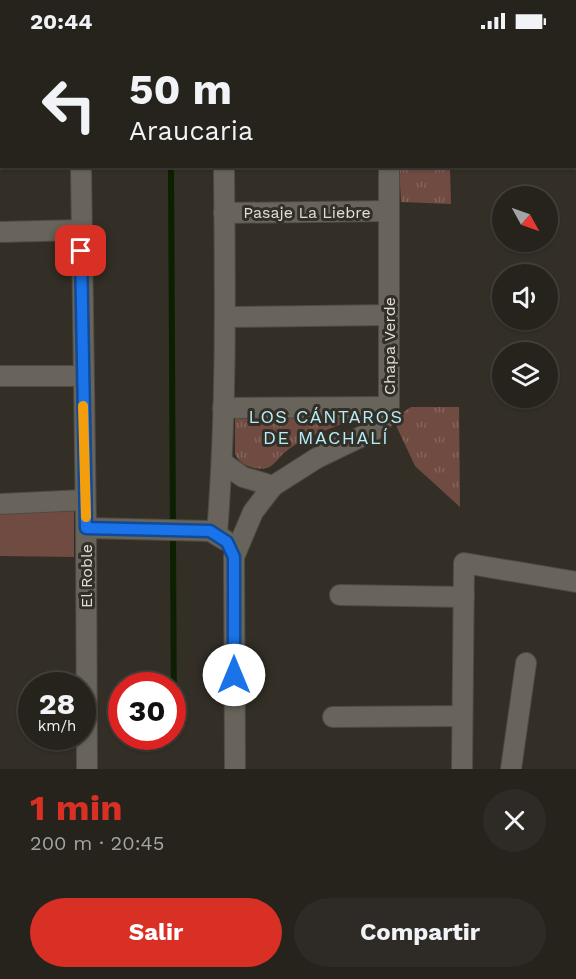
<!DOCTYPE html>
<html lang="es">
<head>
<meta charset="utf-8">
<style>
	:root { --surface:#26231d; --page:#2e2b26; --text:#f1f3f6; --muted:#a4a4a4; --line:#42403b; --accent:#d93025 }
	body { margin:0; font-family:"Work Sans",sans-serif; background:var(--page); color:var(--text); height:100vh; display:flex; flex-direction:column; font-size:22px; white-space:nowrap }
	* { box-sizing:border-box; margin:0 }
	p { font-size:20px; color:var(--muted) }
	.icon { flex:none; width:33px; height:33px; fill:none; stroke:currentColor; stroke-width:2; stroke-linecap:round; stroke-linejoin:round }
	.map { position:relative; height:727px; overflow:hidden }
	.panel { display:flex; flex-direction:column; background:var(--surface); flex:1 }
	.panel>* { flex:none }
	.banner { position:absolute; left:0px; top:0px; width:576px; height:126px; box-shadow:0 2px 4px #0004,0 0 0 2px var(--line); background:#26231d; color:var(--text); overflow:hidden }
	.needle { width:39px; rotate:130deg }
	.fabs { position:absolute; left:492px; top:144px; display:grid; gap:12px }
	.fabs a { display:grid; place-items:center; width:66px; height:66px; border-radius:50%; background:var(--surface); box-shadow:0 2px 4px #0004,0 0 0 2px var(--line); font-size:30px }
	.speed { position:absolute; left:18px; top:630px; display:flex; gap:12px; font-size:30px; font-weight:700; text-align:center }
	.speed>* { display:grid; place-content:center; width:78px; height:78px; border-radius:50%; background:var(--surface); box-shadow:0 2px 4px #0004,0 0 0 2px var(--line); line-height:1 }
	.speed small { font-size:15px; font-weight:400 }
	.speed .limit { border:9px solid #d22; background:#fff; color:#111 }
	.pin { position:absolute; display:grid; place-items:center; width:51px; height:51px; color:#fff; margin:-26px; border-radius:12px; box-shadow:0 3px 9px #0006 }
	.me { position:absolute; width:66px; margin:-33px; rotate:0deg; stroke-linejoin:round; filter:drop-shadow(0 0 4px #0008) }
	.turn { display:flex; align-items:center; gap:21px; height:126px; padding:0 30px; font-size:27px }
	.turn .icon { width:78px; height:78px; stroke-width:2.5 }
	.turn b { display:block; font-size:42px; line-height:51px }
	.round { display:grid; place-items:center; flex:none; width:63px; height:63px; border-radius:32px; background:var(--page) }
	.head { display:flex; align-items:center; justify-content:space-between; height:102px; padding:0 30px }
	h1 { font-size:36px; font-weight:700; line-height:45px; color:var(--accent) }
	.cta { display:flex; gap:12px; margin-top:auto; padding:12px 30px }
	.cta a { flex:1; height:69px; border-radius:36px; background:var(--accent); color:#fff; font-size:24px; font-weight:700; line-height:69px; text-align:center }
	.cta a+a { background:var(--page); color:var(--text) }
	.status { display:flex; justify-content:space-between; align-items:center; height:42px; padding:0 30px; background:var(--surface); direction:ltr }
	.status svg { height:16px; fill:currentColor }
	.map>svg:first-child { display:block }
	.grass { fill:#704b42 }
	.park { fill:url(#park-tufts) }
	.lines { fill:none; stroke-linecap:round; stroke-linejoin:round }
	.stream { stroke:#0c1f01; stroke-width:6 }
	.minor-casing { stroke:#4e4b44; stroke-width:22 }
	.minor { stroke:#68645b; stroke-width:20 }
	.route-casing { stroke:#114b97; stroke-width:15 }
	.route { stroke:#1a73e8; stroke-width:10 }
	.slow { stroke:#f59e0b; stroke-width:10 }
	.labels { text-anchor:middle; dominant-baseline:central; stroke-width:6; stroke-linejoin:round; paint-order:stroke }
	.street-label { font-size:16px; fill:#e0ded9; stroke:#332f27 }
	.neighbourhood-label { font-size:18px; letter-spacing:1.5px; fill:#b5eef9; stroke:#332f27 }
</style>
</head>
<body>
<div class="status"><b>20:44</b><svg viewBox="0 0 49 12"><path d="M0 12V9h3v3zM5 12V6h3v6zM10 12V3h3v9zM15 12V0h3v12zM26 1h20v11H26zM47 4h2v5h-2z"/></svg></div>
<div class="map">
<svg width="576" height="727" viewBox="0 0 576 727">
	<defs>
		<pattern id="park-tufts" width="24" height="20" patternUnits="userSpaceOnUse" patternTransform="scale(1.5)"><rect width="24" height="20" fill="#704b42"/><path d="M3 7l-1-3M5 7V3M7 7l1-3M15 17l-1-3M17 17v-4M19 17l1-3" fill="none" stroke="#84645d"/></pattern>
	</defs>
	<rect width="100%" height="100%" fill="#332f27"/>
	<path class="grass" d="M 74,466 L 74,515 L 0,514 L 0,468 Z"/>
	<g class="park">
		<path d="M 178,0 L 447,0 L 447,1 L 178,2 Z"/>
		<path d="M 399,125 L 450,125 L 451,162 L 401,160 Z"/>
		<path d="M 411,365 L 459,365 L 460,465 L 415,424 L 393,377 Z"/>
		<path d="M 347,374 L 349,376 L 346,380 C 326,389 301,396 284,411 C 278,416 274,424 267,426 C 256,429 239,423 235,412 L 235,375 Z"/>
	</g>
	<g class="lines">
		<g class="stream">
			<path d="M 171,0 L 171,2"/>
			<path d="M 546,0 L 549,2"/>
			<path d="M 574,15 L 576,15"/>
			<path d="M 171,124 L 174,683"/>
		</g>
		<defs>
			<g id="minor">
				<path d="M 0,24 L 2,24"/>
				<path d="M 81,124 L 86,486 L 87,727"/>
				<path d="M 224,171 L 389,169"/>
				<path d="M 0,190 L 81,188"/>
				<path d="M 226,275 L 389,273"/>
				<path d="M 0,334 L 83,334"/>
				<path d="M 223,366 L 389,365"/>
				<path d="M 223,421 L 243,435 L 273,444"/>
				<path d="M 0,462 L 84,458"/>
				<path d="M 86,486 L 210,489 L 225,498"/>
				<path d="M 217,491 C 227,369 225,247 224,124"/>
				<path d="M 340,553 L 464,555"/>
				<path d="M 333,675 L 462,674"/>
				<path d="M 235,727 L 234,515 L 253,470 L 273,444 L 317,416 L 373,389 L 386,374 L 389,365 L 389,124"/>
				<path d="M 462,727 L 464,521 L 576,540"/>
				<path d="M 511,727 L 526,621"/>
			</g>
		</defs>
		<use href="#minor" class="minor-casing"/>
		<use href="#minor" class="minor"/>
	</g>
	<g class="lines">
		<defs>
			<path id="route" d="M 81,209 L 86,486 L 210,489 L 227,500 L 234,515 L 234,633"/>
		</defs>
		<use href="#route" class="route-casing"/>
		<use href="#route" class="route"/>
		<path class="slow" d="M 83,364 L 86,475"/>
	</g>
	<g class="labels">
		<g class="street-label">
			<text x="307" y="170">Pasaje La Liebre</text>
			<text transform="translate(389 304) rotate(-90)">Chapa Verde</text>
			<text transform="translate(86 534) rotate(-90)">El Roble</text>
		</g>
		<g class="neighbourhood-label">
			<text x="326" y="374">LOS CÁNTAROS<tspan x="326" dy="21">DE MACHALÍ</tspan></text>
		</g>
	</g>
</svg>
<div class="fabs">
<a><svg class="needle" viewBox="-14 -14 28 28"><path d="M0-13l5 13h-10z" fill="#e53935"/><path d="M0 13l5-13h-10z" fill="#a4a4a4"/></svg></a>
<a><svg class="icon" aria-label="sound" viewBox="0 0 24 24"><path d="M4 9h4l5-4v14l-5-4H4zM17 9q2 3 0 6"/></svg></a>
<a><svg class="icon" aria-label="layers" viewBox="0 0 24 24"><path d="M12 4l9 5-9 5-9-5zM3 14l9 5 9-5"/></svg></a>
</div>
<div class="speed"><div>28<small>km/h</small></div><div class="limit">30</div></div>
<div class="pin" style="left:81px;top:209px;background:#d93025"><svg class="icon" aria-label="arrive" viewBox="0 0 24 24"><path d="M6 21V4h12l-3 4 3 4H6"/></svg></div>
<svg class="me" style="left:234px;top:633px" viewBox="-20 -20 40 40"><circle r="19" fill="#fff"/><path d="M0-13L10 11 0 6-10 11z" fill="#1a73e8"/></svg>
<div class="banner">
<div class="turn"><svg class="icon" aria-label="left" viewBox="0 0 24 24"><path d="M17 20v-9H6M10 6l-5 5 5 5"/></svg><div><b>50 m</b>Araucaria</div></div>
</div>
</div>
<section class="panel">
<div class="head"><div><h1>1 min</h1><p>200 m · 20:45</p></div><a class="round"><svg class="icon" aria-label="close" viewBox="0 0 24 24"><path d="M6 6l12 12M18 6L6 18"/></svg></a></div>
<div class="cta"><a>Salir</a><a>Compartir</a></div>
</section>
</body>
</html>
